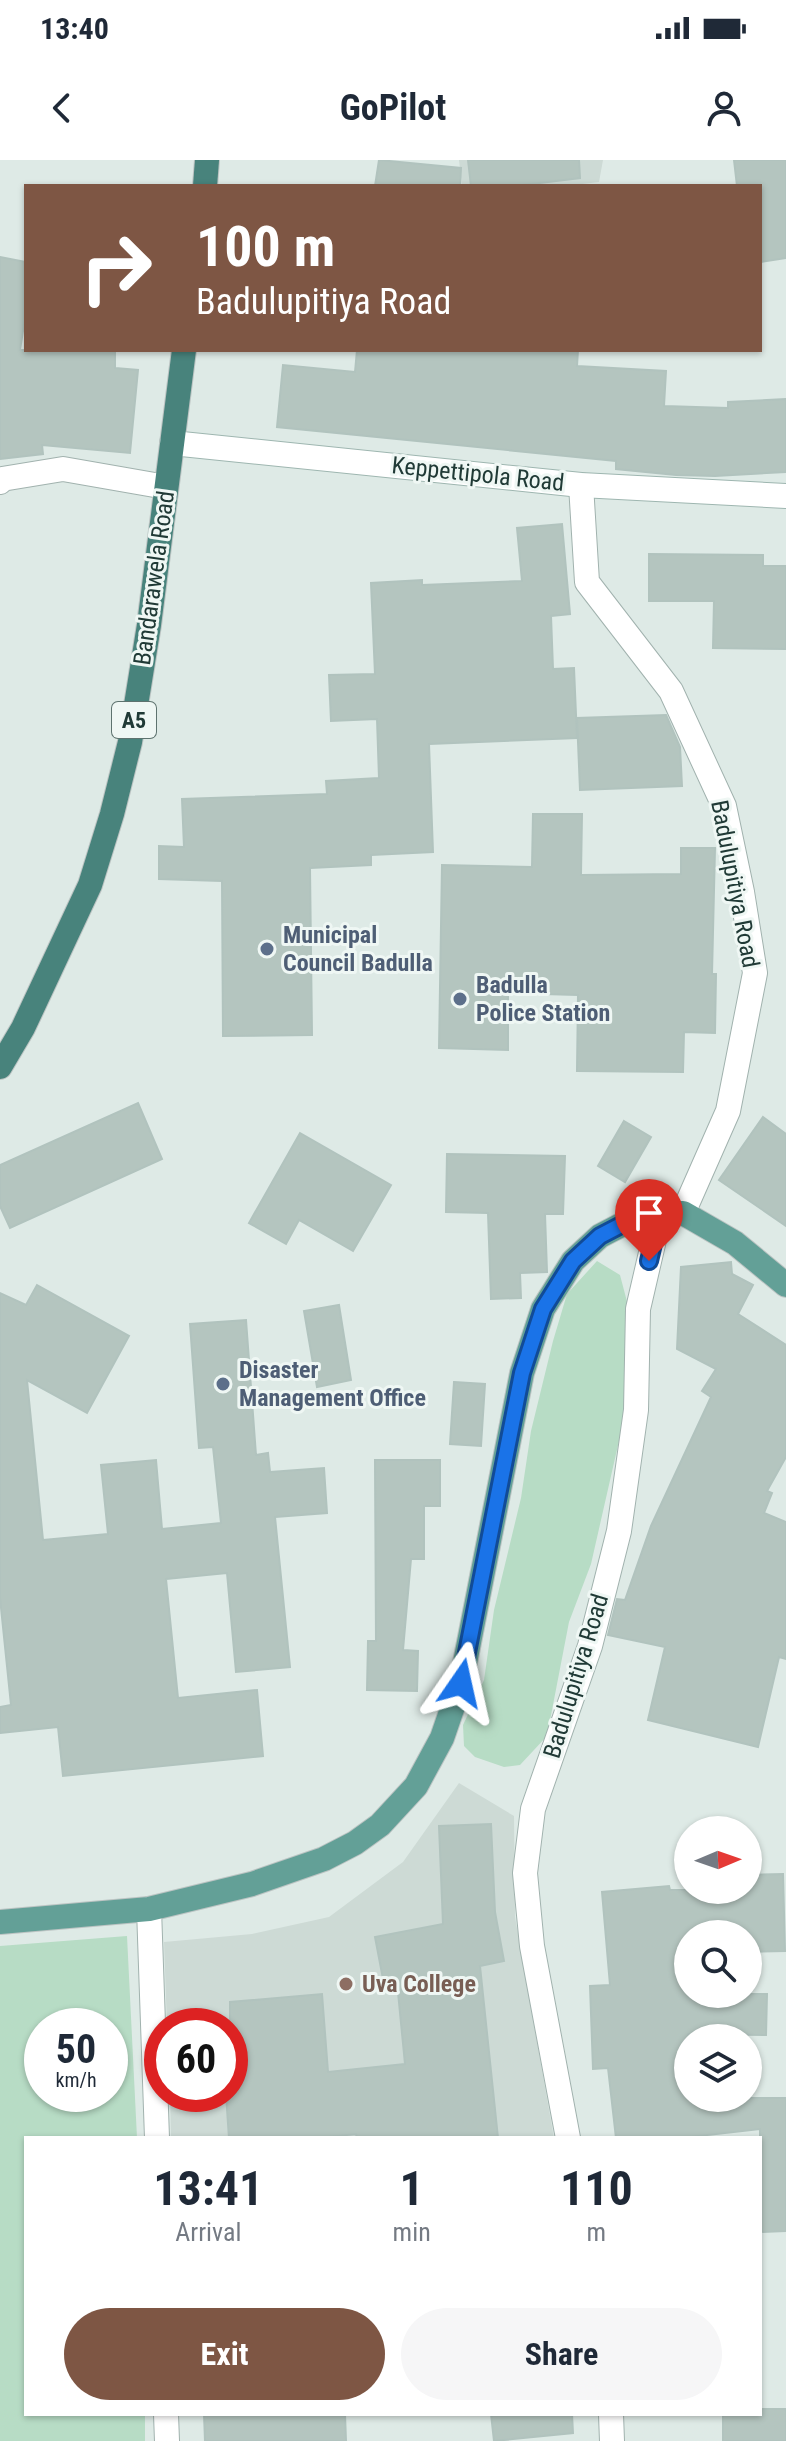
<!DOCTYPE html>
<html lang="en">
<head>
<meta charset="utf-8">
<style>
	:root { --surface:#fff; --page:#f6f6f7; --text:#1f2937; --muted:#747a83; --accent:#7e5644 }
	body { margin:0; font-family:"Roboto Condensed",sans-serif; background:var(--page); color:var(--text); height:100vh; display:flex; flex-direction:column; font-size:30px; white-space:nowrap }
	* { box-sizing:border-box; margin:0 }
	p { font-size:26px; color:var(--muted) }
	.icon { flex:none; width:44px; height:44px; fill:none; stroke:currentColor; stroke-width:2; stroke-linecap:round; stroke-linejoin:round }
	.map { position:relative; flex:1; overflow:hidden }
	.details { position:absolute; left:24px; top:1976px; width:738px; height:280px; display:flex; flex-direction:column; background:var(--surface); border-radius:0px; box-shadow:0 2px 6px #0004 }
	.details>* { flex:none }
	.banner { position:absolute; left:24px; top:24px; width:738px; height:168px; border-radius:0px; box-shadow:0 2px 6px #0004; background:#7e5644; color:#fff; overflow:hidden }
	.needle { width:52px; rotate:88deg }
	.tools { position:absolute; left:674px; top:1656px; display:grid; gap:16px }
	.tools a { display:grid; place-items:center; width:88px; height:88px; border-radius:50%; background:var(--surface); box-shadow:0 2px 6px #0004; font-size:40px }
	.speed { position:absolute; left:24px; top:1848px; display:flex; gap:16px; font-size:40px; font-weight:700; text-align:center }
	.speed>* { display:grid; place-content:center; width:104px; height:104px; border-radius:50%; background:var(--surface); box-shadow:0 2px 6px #0004; line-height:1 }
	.speed small { font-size:20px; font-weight:400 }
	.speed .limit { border:12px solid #d22; background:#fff; color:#111 }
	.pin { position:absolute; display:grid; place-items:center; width:68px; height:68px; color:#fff; margin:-82px -34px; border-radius:50% 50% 50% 0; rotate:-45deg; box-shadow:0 0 8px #0007 }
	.pin .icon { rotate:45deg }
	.me { position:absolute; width:88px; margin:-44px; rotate:11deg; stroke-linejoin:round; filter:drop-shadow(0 0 6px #0008) }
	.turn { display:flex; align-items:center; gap:28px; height:168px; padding:0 40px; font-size:36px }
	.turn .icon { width:104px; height:104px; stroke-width:2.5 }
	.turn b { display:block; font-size:56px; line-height:68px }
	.eta { display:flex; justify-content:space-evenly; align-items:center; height:136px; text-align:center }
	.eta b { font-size:48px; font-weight:700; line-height:56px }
	.primary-button { display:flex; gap:16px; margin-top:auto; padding:16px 40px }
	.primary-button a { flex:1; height:92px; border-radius:48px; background:var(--accent); color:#fff; font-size:32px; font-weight:700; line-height:92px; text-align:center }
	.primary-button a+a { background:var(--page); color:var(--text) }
	.status { display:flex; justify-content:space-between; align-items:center; height:56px; padding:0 40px; background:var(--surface); direction:ltr }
	.status svg { height:22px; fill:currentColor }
	header { display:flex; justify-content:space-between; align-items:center; height:104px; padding:0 40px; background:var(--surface); font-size:36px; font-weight:700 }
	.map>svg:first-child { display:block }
	.built { fill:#cddad5 }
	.green { fill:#b7dcc5; fill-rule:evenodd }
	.building { fill:#b4c5bf; stroke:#b1c3be; stroke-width:2 }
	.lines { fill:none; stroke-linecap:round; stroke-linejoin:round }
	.minor-casing { stroke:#a1b2ae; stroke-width:26 }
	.tertiary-casing { stroke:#a1b2ae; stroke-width:26 }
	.secondary-casing { stroke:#9eb6b0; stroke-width:26 }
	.primary-casing { stroke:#bcc4c3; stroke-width:26 }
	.trunk-casing { stroke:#bcc4c3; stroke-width:26 }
	.minor { stroke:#fff; stroke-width:24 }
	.tertiary { stroke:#fff; stroke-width:24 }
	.secondary { stroke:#fff; stroke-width:24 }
	.primary { stroke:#63a097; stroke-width:24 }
	.trunk { stroke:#48837c; stroke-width:24 }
	.route-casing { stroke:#114b97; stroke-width:20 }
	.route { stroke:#1a73e8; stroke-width:14 }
	.service-dot { fill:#5c6f8a; stroke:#eff7f4; stroke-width:3 }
	.education-dot { fill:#8d6e63; stroke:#eff7f4; stroke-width:3 }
	.labels { text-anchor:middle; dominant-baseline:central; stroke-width:6; stroke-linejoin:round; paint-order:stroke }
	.shield { fill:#eff7f4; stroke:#5e736f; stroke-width:2 }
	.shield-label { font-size:22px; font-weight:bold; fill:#203a36 }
	.street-label { font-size:24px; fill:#203a36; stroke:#eff7f4 }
	.service-label { font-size:24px; font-weight:bold; fill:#4e5e75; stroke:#eff7f4; text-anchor:start }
	.education-label { font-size:24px; font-weight:bold; fill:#785e54; stroke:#eff7f4; text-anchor:start }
</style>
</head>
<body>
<div class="status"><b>13:40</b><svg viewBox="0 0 49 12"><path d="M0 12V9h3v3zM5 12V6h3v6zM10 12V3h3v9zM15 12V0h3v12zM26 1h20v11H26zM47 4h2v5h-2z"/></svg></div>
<header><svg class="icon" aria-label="back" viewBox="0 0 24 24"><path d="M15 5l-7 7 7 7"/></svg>GoPilot<svg class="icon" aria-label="person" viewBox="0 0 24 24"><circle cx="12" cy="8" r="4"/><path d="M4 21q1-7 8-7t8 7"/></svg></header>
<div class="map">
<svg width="786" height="2281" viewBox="0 0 786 2281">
	<rect width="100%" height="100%" fill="#deeae6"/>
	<g class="built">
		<path d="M 459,0 L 603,0 L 599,22 L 566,26 L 462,26 Z"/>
		<path d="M 459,1623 L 514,1656 L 515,1757 L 554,1978 L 171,1978 L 170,1934 L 230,1934 L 230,1866 L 167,1866 L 164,1782 L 252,1774 L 329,1757 L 403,1702 Z"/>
	</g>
	<g class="green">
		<path d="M 597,1101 L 620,1115 L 630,1153 L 629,1229 L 621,1272 L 591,1404 L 569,1462 L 547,1576 L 520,1605 L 504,1607 L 475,1597 L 464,1586 L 463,1565 L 484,1520 L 494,1450 L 521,1338 L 531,1271 L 553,1181 L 567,1134 Z"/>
		<path d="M 127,1776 L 137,1978 L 26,1978 L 26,2254 L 145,2254 L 145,2281 L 0,2281 L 0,1786 ZM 42,1866 L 110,1866 L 110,1934 L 42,1934 Z"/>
	</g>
	<g class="building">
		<path d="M 379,0 L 461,8 L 460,26 L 375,26 Z"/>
		<path d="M 468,0 L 579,0 L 580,18 L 515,26 L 471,26 Z"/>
		<path d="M 734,0 L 786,0 L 786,98 L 760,102 L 760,26 L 737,26 Z"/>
		<path d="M 0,97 L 26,102 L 26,152 L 20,190 L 115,190 L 115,208 L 138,210 L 130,293 L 42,285 L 43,294 L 0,299 Z"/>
		<path d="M 357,190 L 578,190 L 577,206 L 666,211 L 664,246 L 728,248 L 728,242 L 786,239 L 786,312 L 715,316 L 676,315 L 616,309 L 616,301 L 277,267 L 283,205 L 355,212 Z"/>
		<path d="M 562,364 L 570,454 L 551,456 L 553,509 L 574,508 L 577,578 L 429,584 L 433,692 L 371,695 L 371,705 L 310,708 L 312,875 L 223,876 L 222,721 L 159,719 L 159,686 L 184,687 L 182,639 L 327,634 L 326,621 L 379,618 L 377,559 L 331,561 L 329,515 L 375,514 L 371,423 L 422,420 L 422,425 L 522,421 L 517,368 Z"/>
		<path d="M 649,394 L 763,395 L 763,406 L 786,406 L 786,489 L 713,488 L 714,441 L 649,441 Z"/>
		<path d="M 666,555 L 680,587 L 682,626 L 580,630 L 577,558 Z"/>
		<path d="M 533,654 L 582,654 L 581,715 L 681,714 L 681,688 L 715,688 L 712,814 L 716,814 L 715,873 L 684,872 L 683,912 L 577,911 L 578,835 L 508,833 L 508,890 L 439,888 L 442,705 L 532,707 Z"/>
		<path d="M 138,943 L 162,999 L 10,1068 L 0,1046 L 0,1005 Z"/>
		<path d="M 763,957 L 786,974 L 786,1066 L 719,1020 Z"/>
		<path d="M 624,961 L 651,977 L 625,1022 L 598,1006 Z"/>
		<path d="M 300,973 L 391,1025 L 353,1091 L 299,1060 L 286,1084 L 249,1063 Z"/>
		<path d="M 447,994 L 565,996 L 563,1054 L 545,1054 L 547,1112 L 520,1113 L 521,1138 L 491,1139 L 488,1053 L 446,1052 Z"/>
		<path d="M 731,1102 L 732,1114 L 753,1125 L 738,1154 L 786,1185 L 786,1297 L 767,1331 L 772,1333 L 764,1353 L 786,1362 L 786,1499 L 779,1497 L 758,1587 L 648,1560 L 665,1487 L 608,1475 L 617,1439 L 625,1440 L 651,1366 L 711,1237 L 702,1231 L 716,1209 L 677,1189 L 681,1107 Z"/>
		<path d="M 37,1125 L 129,1176 L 87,1253 L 27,1220 L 43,1380 L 108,1374 L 101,1305 L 156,1300 L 162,1369 L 221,1363 L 213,1287 L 199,1288 L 190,1164 L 246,1160 L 256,1295 L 268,1293 L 270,1312 L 324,1308 L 327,1353 L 275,1357 L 290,1507 L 236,1512 L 227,1413 L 166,1419 L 178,1538 L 257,1530 L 263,1596 L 63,1616 L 58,1567 L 0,1573 L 0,1547 L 11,1545 L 0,1438 L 0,1133 L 26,1145 Z"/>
		<path d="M 339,1145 L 351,1220 L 317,1227 L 304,1151 Z"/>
		<path d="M 454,1222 L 485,1224 L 481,1286 L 450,1284 Z"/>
		<path d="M 375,1300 L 440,1300 L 440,1346 L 424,1346 L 424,1399 L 411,1399 L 403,1490 L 418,1491 L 417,1531 L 367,1530 L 368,1481 L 376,1481 Z"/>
		<path d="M 491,1664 L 495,1752 L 504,1801 L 480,1806 L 498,1978 L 357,1978 L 356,1974 L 320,1978 L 229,1978 L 226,1934 L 230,1934 L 230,1842 L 322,1834 L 328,1912 L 405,1904 L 397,1822 L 384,1824 L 375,1777 L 443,1764 L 439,1666 Z"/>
		<path d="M 783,1714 L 785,1791 L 748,1792 L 748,1774 L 688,1774 L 688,1834 L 767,1834 L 766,1875 L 688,1874 L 688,1938 L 786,1938 L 786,2071 L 760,2072 L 760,1969 L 681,1978 L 616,1978 L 608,1908 L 593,1909 L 590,1826 L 610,1825 L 602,1732 L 669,1726 L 670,1730 L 748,1730 L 748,1715 Z"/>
		<path d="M 760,2249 L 786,2249 L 786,2281 L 723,2281 L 723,2254 L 760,2254 Z"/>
		<path d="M 204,2254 L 345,2254 L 346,2281 L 205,2281 Z"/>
		<path d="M 491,2254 L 572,2254 L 573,2273 L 494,2281 Z"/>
	</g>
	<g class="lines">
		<defs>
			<path id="minor" d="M 581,325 L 587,422 L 671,531 L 724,646 L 742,732 L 755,813 L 728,951 L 683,1053"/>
			<g id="tertiary">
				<path d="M 0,322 L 2,319 L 63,309 L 166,327"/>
				<path d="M 149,1749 L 157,1978"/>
				<path d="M 568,1978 L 532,1786 L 525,1713 L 533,1649 L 590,1486 L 619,1371 L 636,1250 L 638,1149 L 660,1054"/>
				<path d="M 166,2254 L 167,2281"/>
				<path d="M 611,2254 L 612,2281"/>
			</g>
			<path id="secondary" d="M 172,283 L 581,325 L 786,336"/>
			<path id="primary" d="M 0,1762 L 149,1749 L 252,1724 L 324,1699 L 355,1683 L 380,1665 L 416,1626 L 442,1578 L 461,1523 L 522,1213 L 543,1149 L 573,1101 L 600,1076 L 623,1064 L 660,1054 L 683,1053 L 735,1083 L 786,1125"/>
			<g id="trunk">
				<path d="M 205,26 L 207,0"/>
				<path d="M 0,907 L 23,868 L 90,725 L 112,654 L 130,582 L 149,465 L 184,190"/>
			</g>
		</defs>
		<use href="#minor" class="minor-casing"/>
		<use href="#tertiary" class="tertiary-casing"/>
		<use href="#secondary" class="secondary-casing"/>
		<use href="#primary" class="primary-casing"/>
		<use href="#trunk" class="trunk-casing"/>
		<use href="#minor" class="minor"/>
		<use href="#tertiary" class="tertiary"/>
		<use href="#secondary" class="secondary"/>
		<use href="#primary" class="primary"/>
		<use href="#trunk" class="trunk"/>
	</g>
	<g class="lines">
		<defs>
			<path id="route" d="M 461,1523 L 522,1213 L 543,1149 L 573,1101 L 600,1076 L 623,1064 L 660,1054 L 649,1101"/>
		</defs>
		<use href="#route" class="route-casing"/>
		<use href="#route" class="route"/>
	</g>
	<g class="service-dot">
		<circle cx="267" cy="789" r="8"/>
		<circle cx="460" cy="839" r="8"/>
		<circle cx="223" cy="1224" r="8"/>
	</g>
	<circle class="education-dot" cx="346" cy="1824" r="8"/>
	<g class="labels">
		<rect class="shield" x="112" y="542" width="44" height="36" rx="6"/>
		<g class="shield-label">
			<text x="134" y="560">A5</text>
		</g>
		<g class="street-label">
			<text transform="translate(478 314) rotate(6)">Keppettipola Road</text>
			<text transform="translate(154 418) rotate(-82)">Bandarawela Road</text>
			<text transform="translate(735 724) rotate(79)">Badulupitiya Road</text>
			<text transform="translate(576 1516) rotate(-73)">Badulupitiya Road</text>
		</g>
		<g class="service-label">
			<text x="283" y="775">Municipal<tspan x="283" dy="28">Council Badulla</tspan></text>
			<text x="476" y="825">Badulla<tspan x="476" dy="28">Police Station</tspan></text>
			<text x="239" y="1210">Disaster<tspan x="239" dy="28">Management Office</tspan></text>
		</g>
		<g class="education-label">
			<text x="362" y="1824">Uva College</text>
		</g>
	</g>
</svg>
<div class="tools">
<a><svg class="needle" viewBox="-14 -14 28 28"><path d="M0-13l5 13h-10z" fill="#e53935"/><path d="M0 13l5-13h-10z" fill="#747a83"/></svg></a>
<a><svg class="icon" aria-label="search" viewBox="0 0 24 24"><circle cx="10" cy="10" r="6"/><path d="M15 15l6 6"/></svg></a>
<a><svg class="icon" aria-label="layers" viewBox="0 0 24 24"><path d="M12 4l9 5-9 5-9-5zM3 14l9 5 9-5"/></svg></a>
</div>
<div class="speed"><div>50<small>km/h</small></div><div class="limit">60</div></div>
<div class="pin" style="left:649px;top:1101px;background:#d93025"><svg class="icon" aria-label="arrive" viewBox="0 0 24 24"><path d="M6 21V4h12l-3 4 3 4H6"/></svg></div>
<svg class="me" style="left:461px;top:1523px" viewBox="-20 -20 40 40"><path d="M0-17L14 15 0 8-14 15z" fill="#1a73e8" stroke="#fff" stroke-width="4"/></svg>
<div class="banner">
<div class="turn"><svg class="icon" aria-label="right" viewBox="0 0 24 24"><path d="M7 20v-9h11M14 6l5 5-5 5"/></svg><div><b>100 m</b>Badulupitiya Road</div></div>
</div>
<section class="details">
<div class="eta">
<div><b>13:41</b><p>Arrival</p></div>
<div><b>1</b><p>min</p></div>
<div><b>110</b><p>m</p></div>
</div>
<div class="primary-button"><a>Exit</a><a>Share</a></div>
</section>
</div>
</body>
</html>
